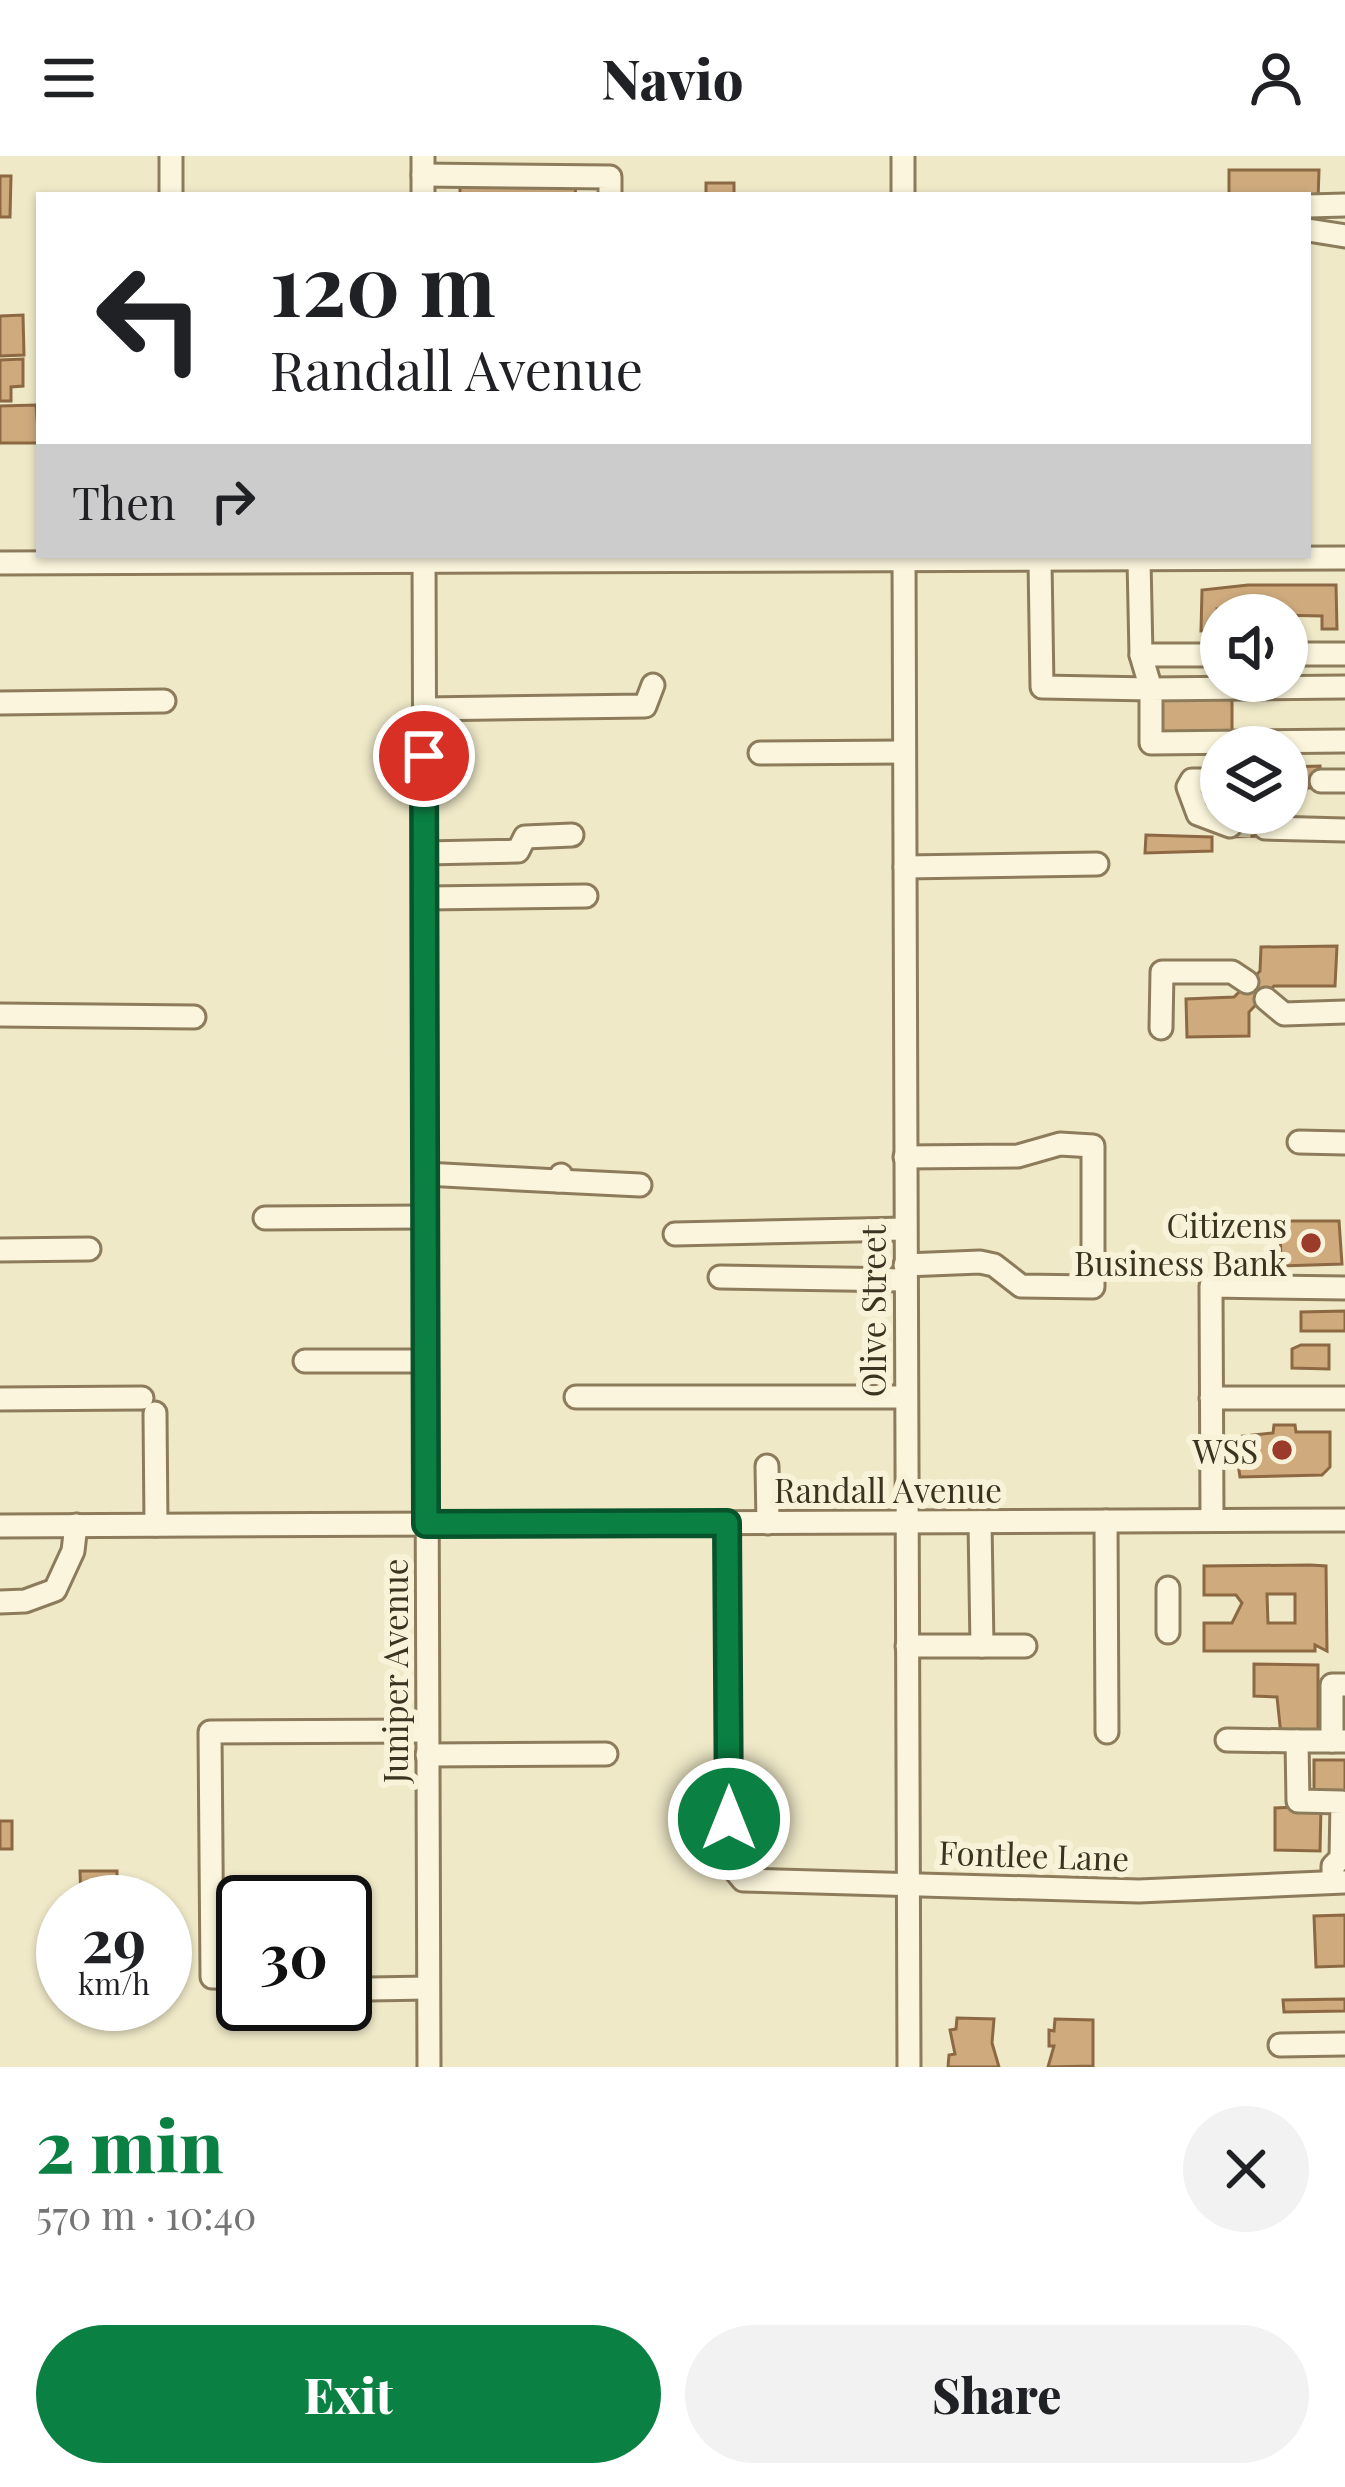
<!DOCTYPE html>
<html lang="en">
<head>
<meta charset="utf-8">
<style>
	:root { --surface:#fff; --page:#f2f2f2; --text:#202124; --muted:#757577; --accent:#0b8043 }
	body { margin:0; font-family:"Playfair Display",serif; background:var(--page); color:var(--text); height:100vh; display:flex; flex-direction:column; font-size:45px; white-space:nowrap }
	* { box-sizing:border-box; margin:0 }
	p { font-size:39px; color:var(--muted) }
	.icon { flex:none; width:66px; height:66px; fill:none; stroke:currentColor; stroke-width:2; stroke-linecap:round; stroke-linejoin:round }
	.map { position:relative; height:1911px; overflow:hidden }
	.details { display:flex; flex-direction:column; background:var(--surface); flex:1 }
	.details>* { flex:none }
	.top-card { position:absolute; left:36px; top:36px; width:1275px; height:366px; border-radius:0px; box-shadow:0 3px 9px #0004; background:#fff; color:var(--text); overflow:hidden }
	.tools { position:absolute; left:1200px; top:438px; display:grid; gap:24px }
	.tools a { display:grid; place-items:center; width:108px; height:108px; border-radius:50%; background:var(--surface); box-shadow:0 3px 9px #0004; font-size:60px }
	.speed { position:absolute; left:36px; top:1719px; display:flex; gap:24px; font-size:60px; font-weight:700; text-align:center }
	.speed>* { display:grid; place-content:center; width:156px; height:156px; border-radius:50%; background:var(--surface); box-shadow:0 3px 9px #0004; line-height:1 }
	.speed small { font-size:30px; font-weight:400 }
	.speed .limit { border:6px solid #111; border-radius:18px; background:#fff; color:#111 }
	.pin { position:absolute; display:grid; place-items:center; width:102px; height:102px; color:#fff; margin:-51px; border:6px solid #fff; border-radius:50%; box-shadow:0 3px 12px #0007 }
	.me { position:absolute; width:132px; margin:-66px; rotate:0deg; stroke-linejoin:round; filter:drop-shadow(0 0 9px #0008) }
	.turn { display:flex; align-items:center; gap:42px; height:252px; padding:0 36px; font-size:54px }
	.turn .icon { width:156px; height:156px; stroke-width:2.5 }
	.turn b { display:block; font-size:84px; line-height:102px }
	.then { display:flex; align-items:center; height:114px; padding:0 36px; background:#0003; gap:24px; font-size:45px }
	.round { display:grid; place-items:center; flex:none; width:126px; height:126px; border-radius:63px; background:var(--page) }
	.head { display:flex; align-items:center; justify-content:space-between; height:204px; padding:0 36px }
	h1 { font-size:72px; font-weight:800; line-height:90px; color:var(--accent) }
	.primary-button { display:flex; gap:24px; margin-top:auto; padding:24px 36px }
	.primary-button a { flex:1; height:138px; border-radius:72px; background:var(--accent); color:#fff; font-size:48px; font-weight:800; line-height:138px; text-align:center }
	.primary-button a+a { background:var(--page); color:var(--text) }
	header { display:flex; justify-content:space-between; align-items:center; height:156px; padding:0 36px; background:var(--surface); font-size:54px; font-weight:800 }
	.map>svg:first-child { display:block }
	.building { fill:#ceaa7d; stroke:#8c6942; stroke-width:3; fill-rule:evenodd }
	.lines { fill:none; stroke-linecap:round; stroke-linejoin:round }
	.minor-tunnel { stroke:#cbc4a6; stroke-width:21; stroke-dasharray:21 10; stroke-linecap:butt }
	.minor-casing { stroke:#8c7c5c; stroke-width:27 }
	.minor { stroke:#faf5dc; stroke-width:21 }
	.route-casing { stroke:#07532c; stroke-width:30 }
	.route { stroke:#0b8043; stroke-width:21 }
	.poi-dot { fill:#9c3a2b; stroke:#f7f2d8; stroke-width:4.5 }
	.labels { text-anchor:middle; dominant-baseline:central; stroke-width:12; stroke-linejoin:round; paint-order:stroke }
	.poi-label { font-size:33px; fill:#3c3220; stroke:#f7f2d8; text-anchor:end }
	.street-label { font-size:33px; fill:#3c3220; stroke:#f7f2d8 }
</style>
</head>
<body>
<header><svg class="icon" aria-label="menu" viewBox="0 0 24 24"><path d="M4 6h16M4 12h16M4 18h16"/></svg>Navio<svg class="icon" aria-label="person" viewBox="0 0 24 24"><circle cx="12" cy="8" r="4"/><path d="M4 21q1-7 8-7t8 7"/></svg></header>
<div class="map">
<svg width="1345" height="1911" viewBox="0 0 1345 1911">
	<rect width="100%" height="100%" fill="#efe9c8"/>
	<g class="building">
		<path d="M 1229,14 L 1319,14 L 1318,45 L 1308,45 L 1308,39 L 1229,39 Z"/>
		<path d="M 0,20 L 11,20 L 10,61 L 0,61 Z"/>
		<path d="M 460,23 L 492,24 L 492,31 L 576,29 L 575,39 L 460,39 Z"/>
		<rect x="706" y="27" width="28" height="12"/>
		<path d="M 23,159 L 24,199 L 0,200 L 0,160 Z"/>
		<path d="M 23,203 L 23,230 L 11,231 L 11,245 L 0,245 L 0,204 Z"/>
		<path d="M 36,249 L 39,287 L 0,287 L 0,250 Z"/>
		<path d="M 1248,429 L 1336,429 L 1337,473 L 1322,473 L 1322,460 L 1274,459 L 1271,450 L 1264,450 L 1264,459 L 1217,453 L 1217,474 L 1201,475 L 1202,434 Z"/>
		<path d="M 1232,541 L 1232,580 L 1158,581 L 1158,542 Z"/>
		<path d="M 1320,610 L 1321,632 L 1300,632 L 1300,648 L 1287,648 L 1287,611 Z"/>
		<path d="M 1204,611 L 1221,611 L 1221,640 L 1204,632 Z"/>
		<path d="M 1230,657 L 1265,657 L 1265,680 L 1230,681 Z"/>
		<path d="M 1146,679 L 1212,681 L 1212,695 L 1145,697 Z"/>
		<path d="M 1337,790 L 1335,830 L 1274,830 L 1249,856 L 1249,880 L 1187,881 L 1186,843 L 1234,841 L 1260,815 L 1261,791 Z"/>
		<path d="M 1280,1065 L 1339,1065 L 1342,1108 L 1281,1110 Z"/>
		<path d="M 1345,1155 L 1345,1175 L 1301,1175 L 1301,1156 Z"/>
		<path d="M 1301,1189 L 1329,1189 L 1329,1213 L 1292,1212 L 1292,1193 Z"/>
		<path d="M 1274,1269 L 1295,1269 L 1296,1276 L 1330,1276 L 1330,1311 L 1322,1319 L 1240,1321 L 1234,1281 L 1273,1277 Z"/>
		<path d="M 1310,1409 L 1326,1410 L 1327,1495 L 1315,1489 L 1315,1495 L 1204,1495 L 1204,1467 L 1232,1467 L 1242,1447 L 1236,1439 L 1204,1439 L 1204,1410 ZM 1267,1438 L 1295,1438 L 1295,1467 L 1268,1467 Z"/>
		<path d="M 1254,1508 L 1318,1509 L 1318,1579 L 1281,1579 L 1277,1541 L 1254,1540 Z"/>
		<path d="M 1314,1604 L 1345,1604 L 1345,1639 L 1314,1640 Z"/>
		<path d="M 1321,1650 L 1320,1695 L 1275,1694 L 1275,1652 Z"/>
		<rect x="0" y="1665" width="12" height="28"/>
		<path d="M 80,1715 L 117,1715 L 117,1746 L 81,1746 Z"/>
		<path d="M 1345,1759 L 1345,1810 L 1316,1811 L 1314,1760 Z"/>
		<path d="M 1345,1843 L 1345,1855 L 1284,1856 L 1283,1844 Z"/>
		<path d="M 957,1862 L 994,1863 L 992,1887 L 999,1911 L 948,1911 L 949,1899 L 955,1898 L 950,1874 L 956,1873 Z"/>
		<path d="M 1055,1863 L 1093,1864 L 1093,1910 L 1048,1911 L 1054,1890 L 1049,1890 L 1049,1874 L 1054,1875 Z"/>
	</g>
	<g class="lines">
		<g class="minor-tunnel">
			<path d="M 1287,625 L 1321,625"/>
			<path d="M 1230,670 L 1265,672"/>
		</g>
		<defs>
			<g id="minor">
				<path d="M 171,0 L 171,39"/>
				<path d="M 423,0 L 423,39"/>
				<path d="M 903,0 L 903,39"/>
				<path d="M 423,19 L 610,21 L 610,39"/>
				<path d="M 1308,50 L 1345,49"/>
				<path d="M 1308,74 L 1345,80"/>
				<path d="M 424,399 L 429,1911"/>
				<path d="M 904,399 L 909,1911"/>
				<path d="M 1040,405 L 1042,531 L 1151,533 L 1141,499 L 1139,404"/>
				<path d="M 0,407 L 1345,402"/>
				<path d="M 1287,498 L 1345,498"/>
				<path d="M 1141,499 L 1221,499"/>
				<path d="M 1345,531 L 1151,533 L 1151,587 L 1345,585"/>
				<path d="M 0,547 L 164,545"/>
				<path d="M 424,553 L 645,550 L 653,529"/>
				<path d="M 760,597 L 904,596"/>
				<path d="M 1204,624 L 1192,624 L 1188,631 L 1198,658 L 1230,670"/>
				<path d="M 1321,625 L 1345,625"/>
				<path d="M 1265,672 L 1345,674"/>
				<path d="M 425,697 L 518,695 L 525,681 L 572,679"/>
				<path d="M 905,711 L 1097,708"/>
				<path d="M 425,742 L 586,740"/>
				<path d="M 1266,843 L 1284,858 L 1345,856"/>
				<path d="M 0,859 L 194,861"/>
				<path d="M 1161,872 L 1162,816 L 1232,816 L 1247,826"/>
				<path d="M 1299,986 L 1345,987"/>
				<path d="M 905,1001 L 1018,1000 L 1060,988 L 1093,990 L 1093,1131 L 1021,1130 L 994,1109 L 980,1106 L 905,1109"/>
				<path d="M 425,1018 L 558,1025 L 561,1019"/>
				<path d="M 558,1025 L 640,1029"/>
				<path d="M 265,1062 L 425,1061"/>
				<path d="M 675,1078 L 905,1073"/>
				<path d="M 0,1094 L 89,1093"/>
				<path d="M 720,1121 L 905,1124"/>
				<path d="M 305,1205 L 426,1205"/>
				<path d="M 576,1241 L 905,1241"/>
				<path d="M 1211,1242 L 1345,1242"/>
				<path d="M 0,1243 L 142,1242"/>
				<path d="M 155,1257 L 156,1369"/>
				<path d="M 767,1310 L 768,1367"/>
				<path d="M 1212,1364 L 1211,1130 L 1345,1132"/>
				<path d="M 1106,1365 L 1107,1576"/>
				<path d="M 980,1366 L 982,1490"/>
				<path d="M 727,1367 L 729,1707 L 743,1724 L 1139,1735 L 1345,1726"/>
				<path d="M 0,1370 L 1345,1364"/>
				<path d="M 1168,1432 L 1168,1476"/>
				<path d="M 0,1446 L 25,1445 L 55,1434 L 73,1395 L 76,1369"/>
				<path d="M 907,1490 L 1025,1490"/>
				<path d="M 1227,1584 L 1297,1585"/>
				<path d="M 1332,1585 L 1332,1529 L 1345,1529"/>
				<path d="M 427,1599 L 606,1598"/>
				<path d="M 1333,1726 L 1333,1710 L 1341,1702 L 1342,1646 L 1298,1645 L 1297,1585 L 1345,1585"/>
				<path d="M 243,1822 L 212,1821 L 210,1576 L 427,1575"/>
				<path d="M 345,1823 L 370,1833 L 428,1832"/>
				<path d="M 1280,1889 L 1345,1888"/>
			</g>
		</defs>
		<use href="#minor" class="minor-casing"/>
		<use href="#minor" class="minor"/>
	</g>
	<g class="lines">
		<defs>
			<path id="route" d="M 424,600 L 426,1368 L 727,1367 L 729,1663"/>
		</defs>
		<use href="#route" class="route-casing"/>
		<use href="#route" class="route"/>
	</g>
	<g class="poi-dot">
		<circle cx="1311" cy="1087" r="12"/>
		<circle cx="1282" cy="1294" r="12"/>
	</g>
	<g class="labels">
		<g class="poi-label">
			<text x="1287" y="1068">Citizens<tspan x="1287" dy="38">Business Bank</tspan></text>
			<text x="1258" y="1294">WSS</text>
		</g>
		<g class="street-label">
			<text transform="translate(872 1155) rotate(-90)">Olive Street</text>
			<text x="888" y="1333">Randall Avenue</text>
			<text transform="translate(394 1515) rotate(-90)">Juniper Avenue</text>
			<text transform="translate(1034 1698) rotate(2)">Fontlee Lane</text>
		</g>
	</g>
</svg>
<div class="tools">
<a><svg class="icon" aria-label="sound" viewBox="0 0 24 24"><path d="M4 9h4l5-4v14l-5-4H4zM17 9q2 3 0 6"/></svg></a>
<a><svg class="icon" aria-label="layers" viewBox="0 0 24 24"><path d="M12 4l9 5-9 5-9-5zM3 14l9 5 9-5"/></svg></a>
</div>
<div class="speed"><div>29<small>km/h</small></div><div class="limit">30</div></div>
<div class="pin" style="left:424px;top:600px;background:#d93025"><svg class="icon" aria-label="arrive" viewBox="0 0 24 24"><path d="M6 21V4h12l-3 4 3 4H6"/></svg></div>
<svg class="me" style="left:729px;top:1663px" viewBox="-20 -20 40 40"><circle r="17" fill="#0b8043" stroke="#fff" stroke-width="3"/><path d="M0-11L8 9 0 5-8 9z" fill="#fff"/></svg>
<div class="top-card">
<div class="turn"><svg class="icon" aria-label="left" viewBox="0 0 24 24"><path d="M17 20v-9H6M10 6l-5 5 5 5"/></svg><div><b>120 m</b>Randall Avenue</div></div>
<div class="then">Then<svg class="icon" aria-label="right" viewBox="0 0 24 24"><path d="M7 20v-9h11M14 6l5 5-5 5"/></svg></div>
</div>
</div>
<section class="details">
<div class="head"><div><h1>2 min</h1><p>570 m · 10:40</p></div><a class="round"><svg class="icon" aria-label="close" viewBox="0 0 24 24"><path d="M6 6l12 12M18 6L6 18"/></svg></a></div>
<div class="primary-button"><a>Exit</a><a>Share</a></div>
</section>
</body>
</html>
